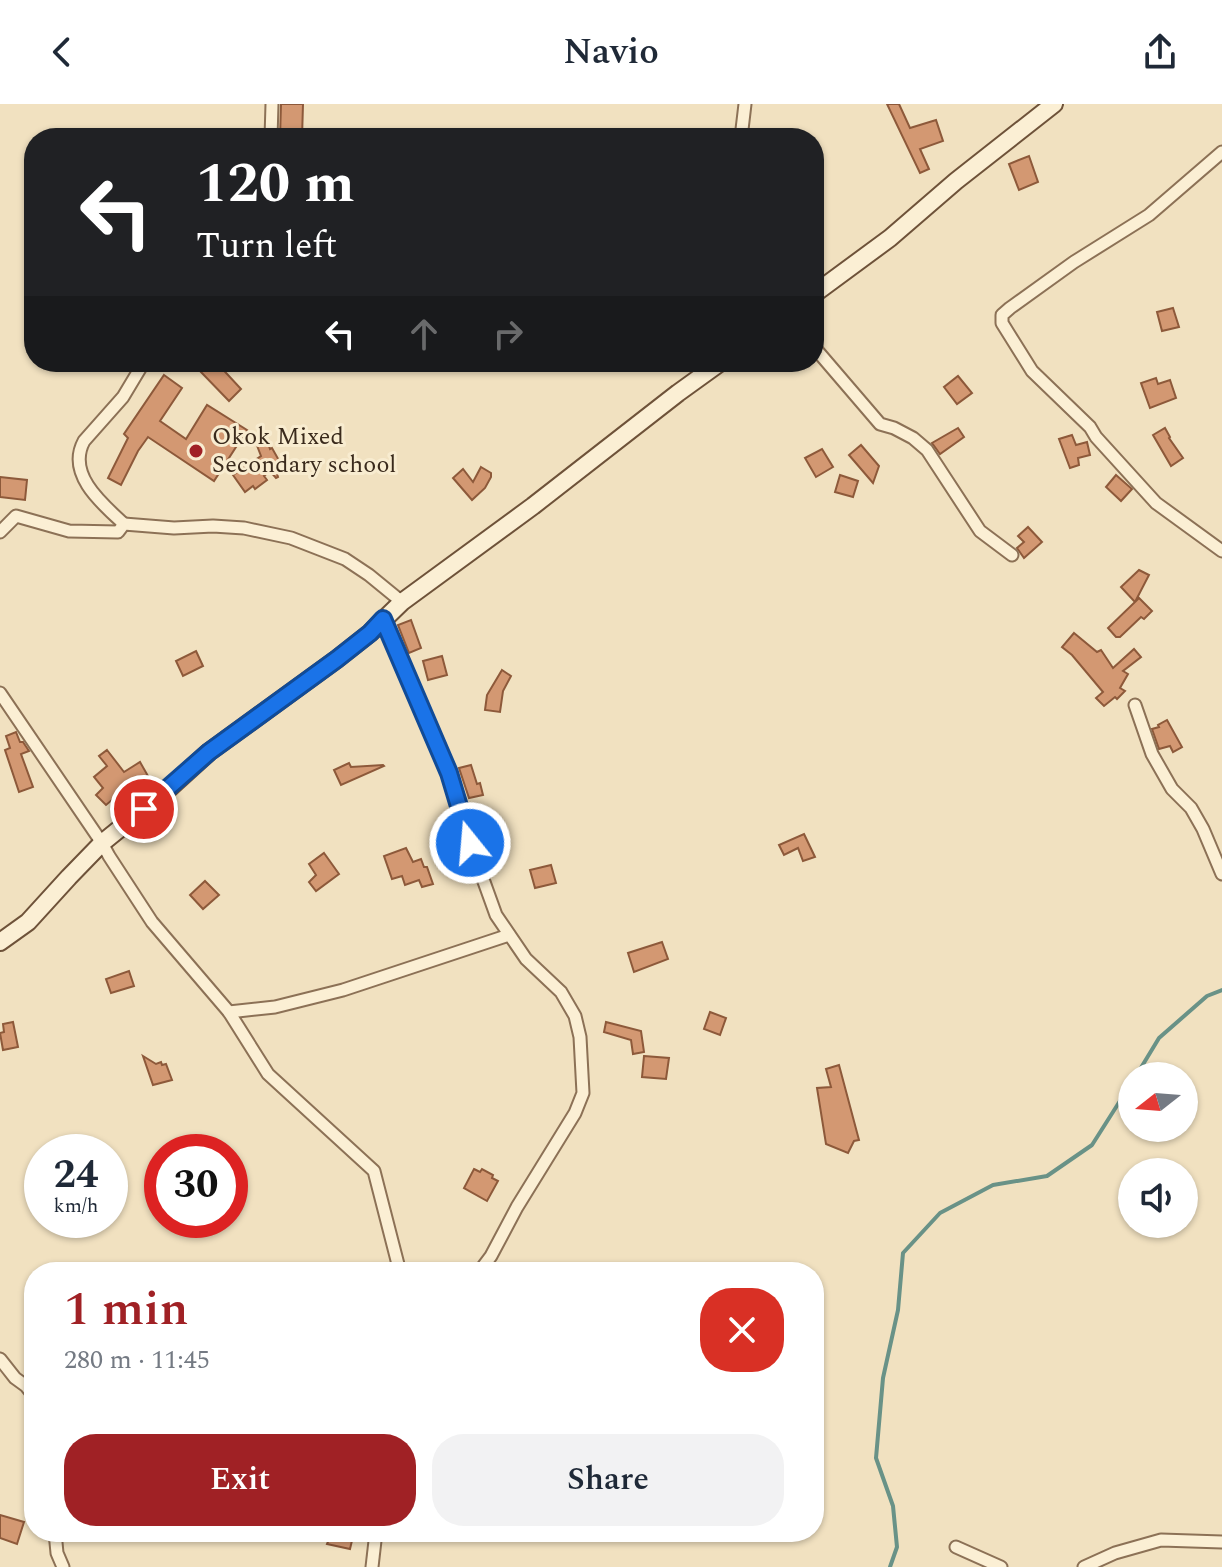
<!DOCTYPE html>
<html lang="en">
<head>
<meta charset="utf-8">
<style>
	:root { --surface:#fff; --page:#f2f2f3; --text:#1f2937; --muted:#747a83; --accent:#a02125 }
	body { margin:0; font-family:Spectral,serif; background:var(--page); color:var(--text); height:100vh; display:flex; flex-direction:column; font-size:30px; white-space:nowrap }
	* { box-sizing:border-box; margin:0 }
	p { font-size:26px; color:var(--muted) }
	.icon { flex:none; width:44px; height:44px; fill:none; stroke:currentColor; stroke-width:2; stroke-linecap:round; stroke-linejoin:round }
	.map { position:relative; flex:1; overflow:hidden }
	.details { position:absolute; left:24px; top:1158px; width:800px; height:280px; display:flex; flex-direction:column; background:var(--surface); border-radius:32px; box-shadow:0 2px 6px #0004 }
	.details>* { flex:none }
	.guide { position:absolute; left:24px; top:24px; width:800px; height:244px; border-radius:32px; box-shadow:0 2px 6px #0004; background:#202124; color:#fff; overflow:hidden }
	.needle { width:52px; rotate:253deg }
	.buttons { position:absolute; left:1118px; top:958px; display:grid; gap:16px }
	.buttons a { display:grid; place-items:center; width:80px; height:80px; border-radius:50%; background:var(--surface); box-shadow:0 2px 6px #0004; font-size:40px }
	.speed { position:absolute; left:24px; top:1030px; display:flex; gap:16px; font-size:40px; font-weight:700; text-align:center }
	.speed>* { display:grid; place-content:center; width:104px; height:104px; border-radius:50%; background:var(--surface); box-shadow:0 2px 6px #0004; line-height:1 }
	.speed small { font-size:20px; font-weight:400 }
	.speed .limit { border:12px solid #d22; background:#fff; color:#111 }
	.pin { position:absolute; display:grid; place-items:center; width:68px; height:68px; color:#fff; margin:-34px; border:4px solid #fff; border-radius:50%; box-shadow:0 2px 8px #0007 }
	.me { position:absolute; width:88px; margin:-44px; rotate:343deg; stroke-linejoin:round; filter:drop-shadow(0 0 6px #0008) }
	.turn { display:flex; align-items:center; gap:28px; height:168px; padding:0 40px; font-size:36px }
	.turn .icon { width:104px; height:104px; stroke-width:2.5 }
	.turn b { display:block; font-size:56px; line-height:68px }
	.lanes { display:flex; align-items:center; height:76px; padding:0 40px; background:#0003; justify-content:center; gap:40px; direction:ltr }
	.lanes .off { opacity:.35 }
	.round { display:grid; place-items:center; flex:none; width:84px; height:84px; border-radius:32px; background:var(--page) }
	.overview { display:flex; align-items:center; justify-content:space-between; height:136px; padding:0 40px }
	h1 { font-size:48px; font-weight:600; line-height:60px; color:var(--accent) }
	.primary-button { display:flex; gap:16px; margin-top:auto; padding:16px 40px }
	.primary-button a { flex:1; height:92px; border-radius:32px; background:var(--accent); color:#fff; font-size:32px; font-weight:600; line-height:92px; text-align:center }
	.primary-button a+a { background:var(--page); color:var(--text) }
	header { display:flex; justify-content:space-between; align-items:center; height:104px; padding:0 40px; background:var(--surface); font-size:36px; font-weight:600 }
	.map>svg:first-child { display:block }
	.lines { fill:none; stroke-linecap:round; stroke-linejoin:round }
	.stream { stroke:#699287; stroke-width:4 }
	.building { fill:#d39872; stroke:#8d593a; stroke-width:2 }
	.street-casing { stroke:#8c7156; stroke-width:15 }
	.secondary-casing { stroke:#6e5239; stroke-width:20 }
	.street { stroke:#fbefd4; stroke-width:11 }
	.secondary { stroke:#fbefd4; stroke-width:16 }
	.route-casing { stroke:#114b97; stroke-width:20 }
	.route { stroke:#1a73e8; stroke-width:14 }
	.poi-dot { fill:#a02125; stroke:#f8ecd0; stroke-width:3 }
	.labels { text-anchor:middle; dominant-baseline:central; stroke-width:6; stroke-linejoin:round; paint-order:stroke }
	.poi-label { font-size:24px; fill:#3a2a1c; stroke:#f8ecd0; text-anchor:start }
</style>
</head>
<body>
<header><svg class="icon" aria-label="back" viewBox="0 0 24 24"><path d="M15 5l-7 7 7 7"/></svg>Navio<svg class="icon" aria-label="share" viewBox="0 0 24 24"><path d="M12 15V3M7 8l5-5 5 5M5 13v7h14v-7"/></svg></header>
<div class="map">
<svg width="1222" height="1463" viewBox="0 0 1222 1463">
	<rect width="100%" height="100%" fill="#f1e1c0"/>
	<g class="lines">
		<g class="stream">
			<path d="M 1136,972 L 1159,934 L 1207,892 L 1222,886"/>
			<path d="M 890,1463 L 897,1443 L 893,1402 L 876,1354 L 883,1274 L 898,1206 L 903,1149 L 940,1109 L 993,1081 L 1047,1072 L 1092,1041 L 1132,978"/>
		</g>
	</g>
	<g class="building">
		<path d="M 281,0 L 303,0 L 302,34 L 280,34 Z"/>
		<path d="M 887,0 L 899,0 L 910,24 L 936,16 L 943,37 L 920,45 L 929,65 L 920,69 Z"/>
		<path d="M 1029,52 L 1038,78 L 1019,86 L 1009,60 Z"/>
		<path d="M 1173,204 L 1179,223 L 1162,227 L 1157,208 Z"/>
		<path d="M 207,258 L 216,258 L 241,285 L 229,297 L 199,266 Z"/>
		<path d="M 164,271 L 182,284 L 160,317 L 186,335 L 207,301 L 247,326 L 214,377 L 148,333 L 138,347 L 121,381 L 108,374 L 128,334 L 124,330 Z"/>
		<path d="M 958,272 L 972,289 L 957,300 L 944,283 Z"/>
		<path d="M 1156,274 L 1158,280 L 1170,276 L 1176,294 L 1150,304 L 1141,279 Z"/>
		<path d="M 958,324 L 964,333 L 940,350 L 932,339 Z"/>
		<path d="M 1165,324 L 1170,333 L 1169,334 L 1183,354 L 1171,362 L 1153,331 Z"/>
		<path d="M 1072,331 L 1076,341 L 1087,338 L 1090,351 L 1078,354 L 1079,361 L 1070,364 L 1059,335 Z"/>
		<path d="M 264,337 L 268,339 L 270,345 L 272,344 L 281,360 L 275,363 L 278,373 L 276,374 L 270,367 L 264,372 L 267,376 L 255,385 L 253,382 L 245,388 L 233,371 L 261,352 L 256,339 Z"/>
		<path d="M 861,341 L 879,362 L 873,379 L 849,351 Z"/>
		<path d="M 822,345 L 833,363 L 816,373 L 805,354 Z"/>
		<path d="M 481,363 L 491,369 L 491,373 L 485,384 L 472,396 L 453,374 L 463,365 L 473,378 Z"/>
		<path d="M 840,371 L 858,377 L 853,393 L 835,388 Z"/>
		<path d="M 1116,371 L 1132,385 L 1121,397 L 1106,383 Z"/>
		<path d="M 0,373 L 27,376 L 25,396 L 0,393 Z"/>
		<path d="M 1028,423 L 1042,438 L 1024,454 L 1017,444 L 1024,438 L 1018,432 Z"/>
		<path d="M 1139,466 L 1149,471 L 1135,498 L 1139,494 L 1152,507 L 1144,515 L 1141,513 L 1120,533 L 1116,533 L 1108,524 L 1135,498 L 1121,483 Z"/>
		<path d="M 411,516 L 421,544 L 409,549 L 398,521 Z"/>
		<path d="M 1074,529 L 1097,548 L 1101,546 L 1113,564 L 1134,545 L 1141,553 L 1123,567 L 1128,570 L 1120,584 L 1125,587 L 1117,595 L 1115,593 L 1104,602 L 1096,594 L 1103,588 L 1072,551 L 1062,543 Z"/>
		<path d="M 196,547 L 203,562 L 183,572 L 176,557 Z"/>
		<path d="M 442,552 L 447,571 L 428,576 L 423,557 Z"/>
		<path d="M 502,566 L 511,572 L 503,587 L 500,608 L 485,606 L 487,591 Z"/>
		<path d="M 1167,616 L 1182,643 L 1173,648 L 1170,642 L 1159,645 L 1152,625 L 1159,623 L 1158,621 Z"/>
		<path d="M 16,628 L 20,638 L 23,638 L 29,647 L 21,650 L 33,683 L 19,688 L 5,646 L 10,644 L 6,632 Z"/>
		<path d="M 107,646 L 124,668 L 140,658 L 148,672 L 137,678 L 136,676 L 106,701 L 96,691 L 103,684 L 94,673 L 107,662 L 99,652 Z"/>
		<path d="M 349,659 L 351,663 L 383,661 L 384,662 L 341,681 L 334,666 Z"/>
		<path d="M 471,661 L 477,680 L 480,679 L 483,691 L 469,694 L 459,664 Z"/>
		<path d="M 804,730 L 815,753 L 803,757 L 798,744 L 784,751 L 779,741 Z"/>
		<path d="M 406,744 L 413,758 L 421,755 L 424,763 L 427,763 L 433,780 L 422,783 L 419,776 L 405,781 L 402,772 L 392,775 L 384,752 Z"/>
		<path d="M 324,749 L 339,770 L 316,787 L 309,778 L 316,771 L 309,760 Z"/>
		<path d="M 551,761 L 556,779 L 535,784 L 530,766 Z"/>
		<path d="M 205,777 L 219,791 L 203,805 L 190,791 Z"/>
		<path d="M 662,838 L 668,855 L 634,868 L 628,849 Z"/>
		<path d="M 129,867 L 134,882 L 111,889 L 106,875 Z"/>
		<path d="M 710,908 L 726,914 L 720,931 L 704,925 Z"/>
		<path d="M 13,918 L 18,943 L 3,946 L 0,929 L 4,928 L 3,920 Z"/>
		<path d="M 606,918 L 641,927 L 644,948 L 633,950 L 631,936 L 604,928 Z"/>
		<path d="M 143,952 L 156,960 L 161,958 L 162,961 L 166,960 L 172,976 L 153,981 Z"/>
		<path d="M 644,952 L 669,954 L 666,975 L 642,973 Z"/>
		<path d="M 839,961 L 859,1036 L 854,1037 L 848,1049 L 826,1040 L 817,984 L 831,983 L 826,965 Z"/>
		<path d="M 474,1065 L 480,1068 L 482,1065 L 493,1071 L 492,1074 L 498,1077 L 487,1097 L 464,1084 Z"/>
		<path d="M 0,1411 L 24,1418 L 17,1440 L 0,1434 Z"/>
		<path d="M 332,1428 L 354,1428 L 350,1445 L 327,1440 Z"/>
	</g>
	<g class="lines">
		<defs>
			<g id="street">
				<path d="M 271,34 L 272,0"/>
				<path d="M 741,34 L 745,0"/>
				<path d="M 1222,48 L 1149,111 L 1074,158 L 1010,204 L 1002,211 L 1002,219 L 1032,267 L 1090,323 L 1096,333 L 1156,399 L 1222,447"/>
				<path d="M 814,243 L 880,320 L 894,324 L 913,334 L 927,346 L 980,427 L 1012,451"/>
				<path d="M 124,420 C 102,400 66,370 84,337 L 123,293 L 144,258"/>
				<path d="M 0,428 L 16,412 L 69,427 L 118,428 L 124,420 L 174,424 L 213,422 L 244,424 L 291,434 L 345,455 L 369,471 L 402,498"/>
				<path d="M 383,515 L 449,669 L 470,739 L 496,811 L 526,855 L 561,888 L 575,912 L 580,933 L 583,989 L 575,1009 L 517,1103 L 491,1152 L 479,1168"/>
				<path d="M 0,589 L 102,739 L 109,752 L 152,818 L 229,908 L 268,970 L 374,1067 L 400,1168"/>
				<path d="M 1135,601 L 1152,650 L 1172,685 L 1191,704 L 1203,725 L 1222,770"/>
				<path d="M 229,908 L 275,903 L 343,886 L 509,831"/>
				<path d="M 0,1255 L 15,1274 L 26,1282 L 34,1292"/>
				<path d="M 55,1428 L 57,1449 L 63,1463"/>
				<path d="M 956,1443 L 1001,1463"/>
				<path d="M 372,1463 L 376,1428"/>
				<path d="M 1084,1463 L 1115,1449 L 1161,1436 L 1222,1438"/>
			</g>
			<g id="secondary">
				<path d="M 814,190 L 890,134 L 956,77 L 1054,0"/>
				<path d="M 0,838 L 28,818 L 69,773 L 102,739 L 165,688 L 209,648 L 337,555 L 370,529 L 402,498 L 533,402 L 678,289 L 721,258"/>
			</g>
		</defs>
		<use href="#street" class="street-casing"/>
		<use href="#secondary" class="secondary-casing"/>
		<use href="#street" class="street"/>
		<use href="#secondary" class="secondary"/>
	</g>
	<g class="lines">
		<defs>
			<path id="route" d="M 144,705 L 209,648 L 337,555 L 370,529 L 383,515 L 449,669 L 470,739"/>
		</defs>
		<use href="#route" class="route-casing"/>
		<use href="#route" class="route"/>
	</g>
	<circle class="poi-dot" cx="196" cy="347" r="8"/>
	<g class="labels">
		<g class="poi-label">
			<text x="212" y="333">Okok Mixed<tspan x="212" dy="28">Secondary school</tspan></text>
		</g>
	</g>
</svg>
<div class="buttons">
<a><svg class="needle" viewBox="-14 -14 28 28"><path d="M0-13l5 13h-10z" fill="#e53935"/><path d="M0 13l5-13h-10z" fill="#747a83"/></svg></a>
<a><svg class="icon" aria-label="sound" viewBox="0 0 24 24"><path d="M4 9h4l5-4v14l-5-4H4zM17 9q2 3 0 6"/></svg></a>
</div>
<div class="speed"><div>24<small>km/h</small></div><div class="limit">30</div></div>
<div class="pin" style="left:144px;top:705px;background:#d93025"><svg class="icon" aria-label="arrive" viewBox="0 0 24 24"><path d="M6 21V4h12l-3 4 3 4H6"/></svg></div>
<svg class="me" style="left:470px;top:739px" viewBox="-20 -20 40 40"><circle r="17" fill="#1a73e8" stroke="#fff" stroke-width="3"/><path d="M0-11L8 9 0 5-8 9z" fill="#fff"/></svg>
<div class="guide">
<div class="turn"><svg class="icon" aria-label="left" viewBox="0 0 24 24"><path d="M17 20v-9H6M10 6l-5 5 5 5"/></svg><div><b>120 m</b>Turn left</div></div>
<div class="lanes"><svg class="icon" aria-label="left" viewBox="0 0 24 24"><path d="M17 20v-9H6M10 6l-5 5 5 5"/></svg><svg class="icon off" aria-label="ahead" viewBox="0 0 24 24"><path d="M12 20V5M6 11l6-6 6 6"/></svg><svg class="icon off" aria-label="right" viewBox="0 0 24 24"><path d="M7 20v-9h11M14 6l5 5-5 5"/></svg></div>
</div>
<section class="details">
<div class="overview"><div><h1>1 min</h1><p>280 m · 11:45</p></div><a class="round" style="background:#d93025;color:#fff"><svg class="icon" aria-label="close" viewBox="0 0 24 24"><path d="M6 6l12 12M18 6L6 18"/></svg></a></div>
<div class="primary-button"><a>Exit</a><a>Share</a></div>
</section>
</div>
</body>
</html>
